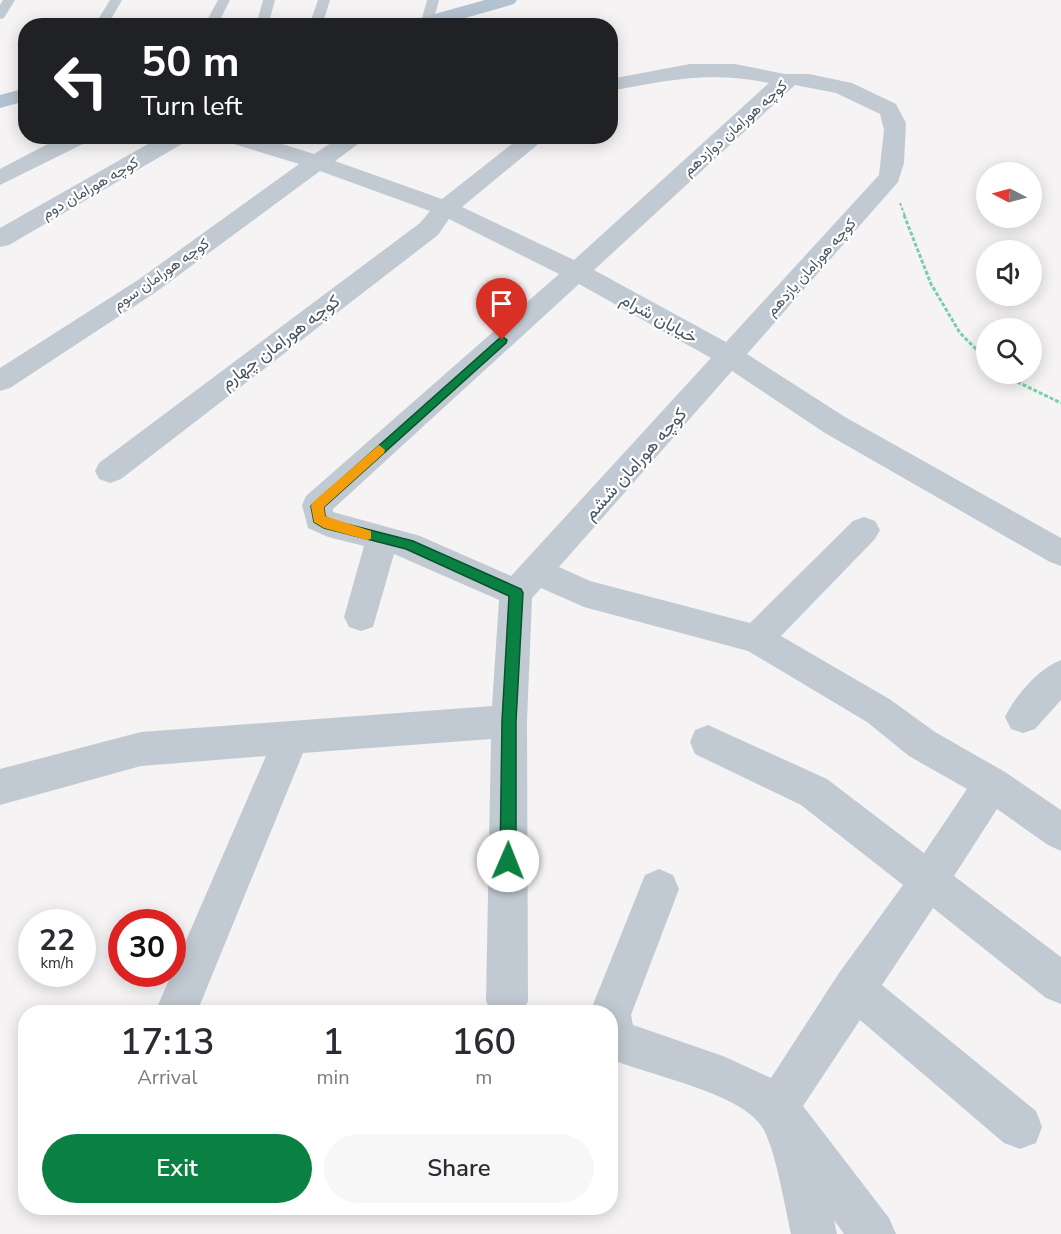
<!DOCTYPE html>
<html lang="en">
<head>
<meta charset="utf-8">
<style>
	:root { --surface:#fff; --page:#f7f7f7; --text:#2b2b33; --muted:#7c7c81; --accent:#0b8043 }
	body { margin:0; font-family:"Nunito Sans",Vazirmatn,sans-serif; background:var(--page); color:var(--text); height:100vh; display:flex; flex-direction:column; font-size:22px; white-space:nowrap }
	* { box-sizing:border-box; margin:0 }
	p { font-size:20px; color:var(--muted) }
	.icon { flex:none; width:33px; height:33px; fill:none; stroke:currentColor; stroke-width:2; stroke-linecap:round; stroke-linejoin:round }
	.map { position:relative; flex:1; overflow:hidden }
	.details { position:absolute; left:18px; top:1005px; width:600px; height:210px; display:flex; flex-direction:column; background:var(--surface); border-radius:24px; box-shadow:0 3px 15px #0003 }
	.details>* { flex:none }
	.hud { position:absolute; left:18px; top:18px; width:600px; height:126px; border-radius:24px; box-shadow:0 3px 15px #0003; background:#202124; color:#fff; overflow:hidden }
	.needle { width:39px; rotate:276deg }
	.buttons { position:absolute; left:976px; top:162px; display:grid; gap:12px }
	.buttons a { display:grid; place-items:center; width:66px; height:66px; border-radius:50%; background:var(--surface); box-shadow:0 3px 15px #0003; font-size:30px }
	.speed { position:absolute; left:18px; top:909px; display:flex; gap:12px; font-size:30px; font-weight:700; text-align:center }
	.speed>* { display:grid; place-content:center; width:78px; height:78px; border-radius:50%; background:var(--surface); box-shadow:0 3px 15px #0003; line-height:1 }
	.speed small { font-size:15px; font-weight:400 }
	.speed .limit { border:9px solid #d22; background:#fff; color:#111 }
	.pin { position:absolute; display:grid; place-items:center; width:51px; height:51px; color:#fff; margin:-62px -26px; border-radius:50% 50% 50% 0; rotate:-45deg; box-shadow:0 0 6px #0007 }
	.pin .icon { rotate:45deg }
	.me { position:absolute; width:66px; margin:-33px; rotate:1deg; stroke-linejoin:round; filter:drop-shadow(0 0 4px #0008) }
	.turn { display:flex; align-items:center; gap:21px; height:126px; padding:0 24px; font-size:27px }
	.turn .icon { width:78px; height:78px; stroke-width:2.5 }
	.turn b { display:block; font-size:42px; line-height:51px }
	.eta { display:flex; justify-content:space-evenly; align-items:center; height:102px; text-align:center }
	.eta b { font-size:36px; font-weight:600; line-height:42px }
	.cta { display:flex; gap:12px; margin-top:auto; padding:12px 24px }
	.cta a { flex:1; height:69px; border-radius:36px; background:var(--accent); color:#fff; font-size:24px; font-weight:600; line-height:69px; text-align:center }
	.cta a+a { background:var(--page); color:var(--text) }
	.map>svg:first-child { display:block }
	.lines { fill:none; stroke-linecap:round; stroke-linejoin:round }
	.path-far1 { stroke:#7ad0a6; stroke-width:2; stroke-dasharray:3 2; stroke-linecap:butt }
	.path { stroke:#7ad0a6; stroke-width:3; stroke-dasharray:4 2; stroke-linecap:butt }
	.service { fill:#c1cad2; fill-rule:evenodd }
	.minor { fill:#c1cad2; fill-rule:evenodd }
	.primary { fill:#b3c2d1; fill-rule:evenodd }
	.route { fill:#0b8043; stroke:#07532c; stroke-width:1.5 }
	.slow { fill:#f59e0b }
	.labels { text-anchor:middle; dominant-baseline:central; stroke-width:4.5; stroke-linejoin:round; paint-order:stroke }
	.far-street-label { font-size:15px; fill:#4a5661; stroke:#fff }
	.street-label { font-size:18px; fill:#4a5661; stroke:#fff }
</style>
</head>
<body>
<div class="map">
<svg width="1061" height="1234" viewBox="0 0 1061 1234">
	<rect width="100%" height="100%" fill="#f5f3f3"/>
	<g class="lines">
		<path class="path-far1" d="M 900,203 L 905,216"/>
		<g class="path">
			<path d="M 904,215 L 931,284 L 960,333 L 987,360"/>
			<path d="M 1001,374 L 1061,403"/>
		</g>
		<g class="service">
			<path d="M 3,0 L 15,0 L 4,18 L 0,19 L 0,5 Z"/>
			<path d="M 110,0 L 122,0 L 107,26 L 94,26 Z"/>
			<path d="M 218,0 L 230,0 L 217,26 L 204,26 Z"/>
			<path d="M 263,0 L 275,0 L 268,26 L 256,26 Z"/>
			<path d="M 318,0 L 330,0 L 322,26 L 309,26 Z"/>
			<path d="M 427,0 L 439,0 L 433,22 L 428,26 L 421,22 Z"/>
		</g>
		<g class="minor">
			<path d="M 690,64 L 735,64 L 785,74 L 809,74 L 852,83 L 896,104 L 906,123 L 904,163 L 898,182 L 747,354 L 845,417 L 1061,538 L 1061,566 L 1050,562 L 825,433 L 732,371 L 559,567 L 590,581 L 750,623 L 853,521 L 864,517 L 875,521 L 880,530 L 875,539 L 781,636 L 891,700 L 935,732 L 1005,772 L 1061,810 L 1061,851 L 1048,845 L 997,809 L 954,876 L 1061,957 L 1061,1004 L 1046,998 L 933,908 L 882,985 L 1036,1111 L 1042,1127 L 1036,1143 L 1020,1149 L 1004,1143 L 860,1020 L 803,1106 L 889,1218 L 896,1234 L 844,1234 L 834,1220 L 837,1234 L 791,1234 C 785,1209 775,1143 760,1124 C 736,1092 649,1075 610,1059 L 610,1012 L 590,1012 L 645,875 L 659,869 L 673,875 L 679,889 L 631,1015 L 633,1025 L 723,1056 L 771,1078 L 839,973 L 903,885 L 801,805 L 695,754 L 690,742 L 695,730 L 708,725 L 827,779 L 924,853 L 967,789 L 909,756 L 867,722 L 748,651 L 584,607 L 541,588 L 532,598 L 527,721 L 528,1001 L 523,1012 L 491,1012 L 486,1001 L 491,739 L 303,753 L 197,1012 L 155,1012 L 266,756 L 141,766 L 0,805 L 0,769 L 141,732 L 492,706 L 499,600 L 394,554 L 373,627 L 361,631 L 349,627 L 344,617 L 364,546 L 328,537 L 308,528 L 302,505 L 306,496 L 559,274 L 449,219 L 438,235 L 121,479 L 110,483 L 99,479 L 95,471 L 99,463 L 420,223 L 430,211 L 320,171 L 156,292 L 10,388 L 0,391 L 0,368 L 138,280 L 299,164 L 224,141 L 221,136 L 257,136 L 314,154 L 342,136 L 369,136 L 335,161 L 442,199 L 522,136 L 548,136 L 462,207 L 574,260 L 769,83 C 707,71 671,80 610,91 L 610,79 ZM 795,85 L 836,93 L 880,114 L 884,130 L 879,175 L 726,342 L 594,270 ZM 579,284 L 711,358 L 511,576 L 420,536 L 333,512 L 333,509 Z"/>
			<path d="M 63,136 L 92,136 L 89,141 L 0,185 L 0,169 Z"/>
			<path d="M 162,136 L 190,136 L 187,141 L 9,245 L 0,247 L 0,228 Z"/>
			<path d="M 1061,660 L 1061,700 L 1035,729 L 1023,733 L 1011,729 L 1005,717 C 1015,696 1039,668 1061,660 Z"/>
		</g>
		<g class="primary">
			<path d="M 485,0 L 517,0 L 514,4 L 437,26 L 403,26 L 406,22 Z"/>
			<path d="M 26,88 L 26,101 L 0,108 L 0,95 Z"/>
		</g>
	</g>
	<path class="route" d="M 502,336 L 507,340 L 506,343 L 324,507 L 325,516 L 331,520 L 413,541 L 521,589 L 523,593 L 516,721 L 516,861 L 513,866 L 508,869 L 502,866 L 500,861 L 502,721 L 509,596 L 406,549 L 324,528 L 314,522 L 311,506 Z"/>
	<path class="slow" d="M 379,445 L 385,450 L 384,453 L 324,507 L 325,516 L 371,531 L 371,539 L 367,540 L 324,528 L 314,522 L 311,506 L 313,502 Z"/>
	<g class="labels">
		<g class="far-street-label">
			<text transform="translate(735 128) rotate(-42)">کوچه هورامان دوازدهم</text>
			<text transform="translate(90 188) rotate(-30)">کوچه هورامان دوم</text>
			<text transform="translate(811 267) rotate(-48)">کوچه هورامان يازدهم</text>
			<text transform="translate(161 274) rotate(-35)">کوچه هورامان سوم</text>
		</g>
		<g class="street-label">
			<text transform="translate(659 318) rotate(29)">خیابان شرام</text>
			<text transform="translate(280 342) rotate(-37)">کوچه هورامان چهارم</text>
			<text transform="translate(635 464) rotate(-48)">کوچه هورامان ششم</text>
		</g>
	</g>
</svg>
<div class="buttons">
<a><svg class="needle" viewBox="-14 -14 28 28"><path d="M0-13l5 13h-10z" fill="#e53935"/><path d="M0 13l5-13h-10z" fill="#7c7c81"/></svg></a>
<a><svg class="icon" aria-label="sound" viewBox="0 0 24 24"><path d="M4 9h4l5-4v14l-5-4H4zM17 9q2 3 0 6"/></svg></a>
<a><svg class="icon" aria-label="search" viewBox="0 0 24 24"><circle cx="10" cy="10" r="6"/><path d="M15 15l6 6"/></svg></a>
</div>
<div class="speed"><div>22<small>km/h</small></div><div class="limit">30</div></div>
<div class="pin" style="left:502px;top:340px;background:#d93025"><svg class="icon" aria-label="arrive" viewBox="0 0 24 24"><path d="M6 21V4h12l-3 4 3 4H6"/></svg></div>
<svg class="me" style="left:508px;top:861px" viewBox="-20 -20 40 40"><circle r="19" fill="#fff"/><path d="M0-13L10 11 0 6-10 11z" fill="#0b8043"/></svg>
<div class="hud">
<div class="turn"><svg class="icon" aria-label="left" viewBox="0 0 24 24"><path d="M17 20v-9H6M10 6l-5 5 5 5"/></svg><div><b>50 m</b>Turn left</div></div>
</div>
<section class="details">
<div class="eta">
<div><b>17:13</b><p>Arrival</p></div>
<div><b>1</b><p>min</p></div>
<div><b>160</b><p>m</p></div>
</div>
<div class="cta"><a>Exit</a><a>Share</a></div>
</section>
</div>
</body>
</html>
